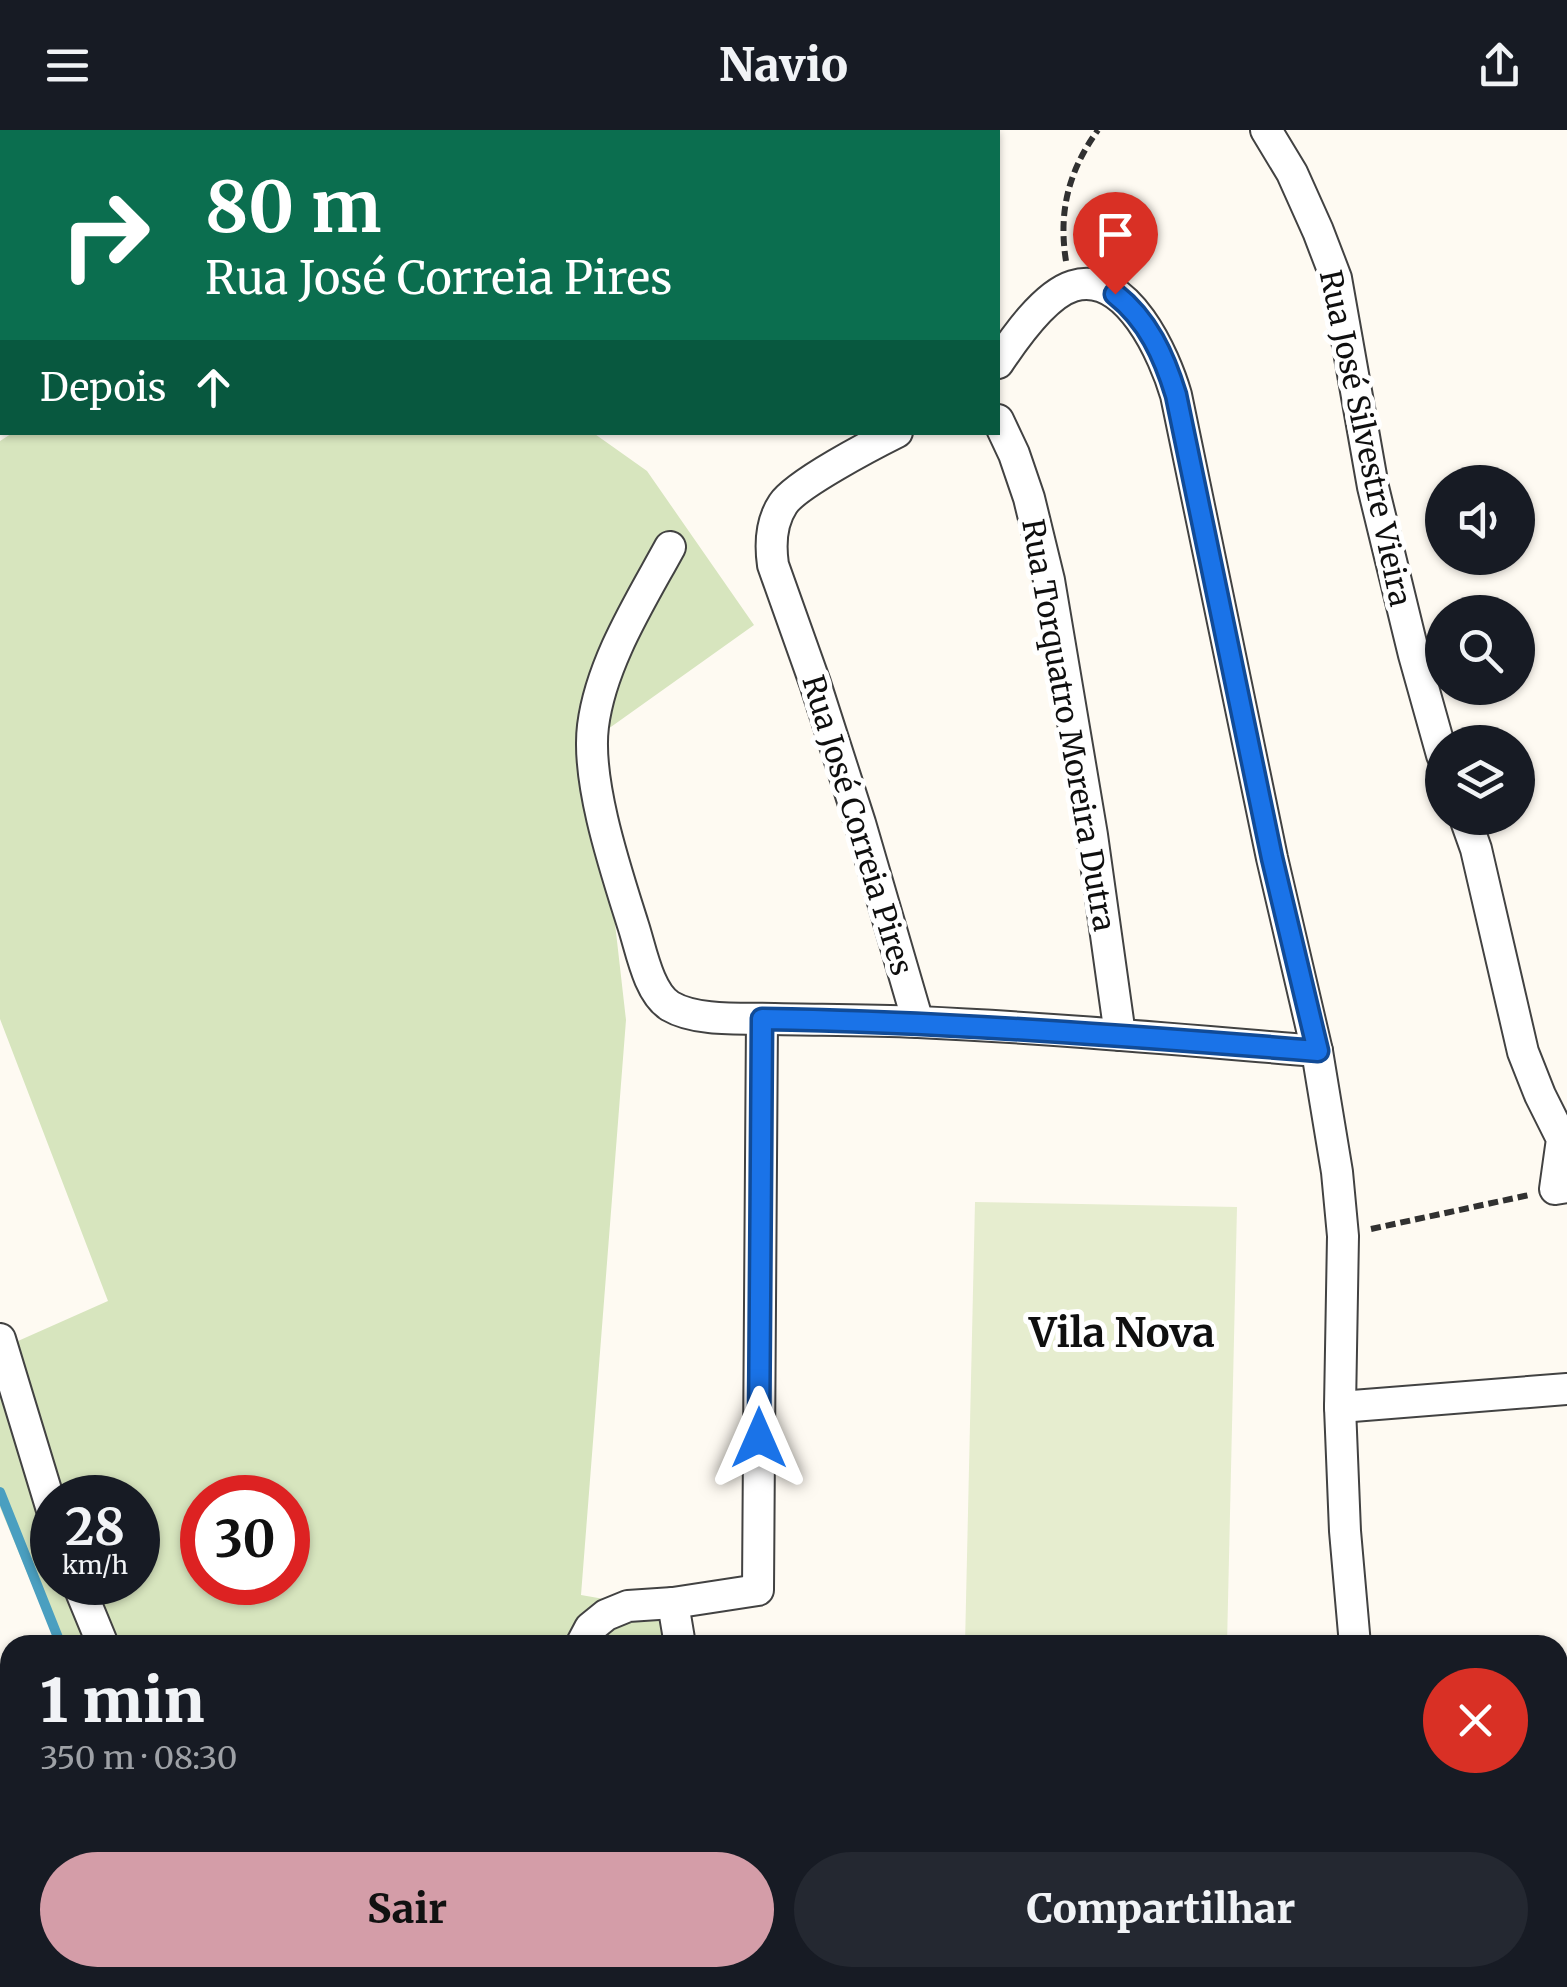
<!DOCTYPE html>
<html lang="pt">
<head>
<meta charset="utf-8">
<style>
	:root { --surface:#171b24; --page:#242831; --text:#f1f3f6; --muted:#9ea1a6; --accent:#d49da8 }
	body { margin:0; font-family:Merriweather,serif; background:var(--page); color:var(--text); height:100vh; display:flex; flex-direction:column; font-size:38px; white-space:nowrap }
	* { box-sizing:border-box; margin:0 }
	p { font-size:32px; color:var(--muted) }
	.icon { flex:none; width:55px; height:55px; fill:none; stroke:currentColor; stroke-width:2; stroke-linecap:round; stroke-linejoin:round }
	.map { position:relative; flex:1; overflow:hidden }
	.panel { position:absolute; left:0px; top:1505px; width:1568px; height:352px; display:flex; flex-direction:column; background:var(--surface); border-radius:30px 30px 0 0; box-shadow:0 2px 8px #0004 }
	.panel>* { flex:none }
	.banner { position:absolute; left:0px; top:0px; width:1000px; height:305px; box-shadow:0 2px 8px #0004; background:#0b6e4f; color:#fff; overflow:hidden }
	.buttons { position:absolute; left:1425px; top:335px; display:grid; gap:20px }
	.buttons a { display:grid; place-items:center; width:110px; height:110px; border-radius:50%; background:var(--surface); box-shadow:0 2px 8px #0004; font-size:50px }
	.speed { position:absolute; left:30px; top:1345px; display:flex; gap:20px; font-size:50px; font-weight:700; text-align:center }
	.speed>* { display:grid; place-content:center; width:130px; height:130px; border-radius:50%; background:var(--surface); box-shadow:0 2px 8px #0004; line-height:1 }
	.speed small { font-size:25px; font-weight:400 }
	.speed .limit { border:15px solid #d22; background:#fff; color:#111 }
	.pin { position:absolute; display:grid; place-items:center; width:85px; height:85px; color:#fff; margin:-102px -42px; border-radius:50% 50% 50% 0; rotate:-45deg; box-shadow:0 0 10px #0007 }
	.pin .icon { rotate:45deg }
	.me { position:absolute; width:110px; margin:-55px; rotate:0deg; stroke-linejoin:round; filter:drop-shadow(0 0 8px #0008) }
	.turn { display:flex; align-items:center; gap:35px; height:210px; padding:0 40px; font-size:45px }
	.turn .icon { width:130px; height:130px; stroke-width:2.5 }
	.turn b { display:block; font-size:70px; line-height:85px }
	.then { display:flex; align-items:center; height:95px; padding:0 40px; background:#0003; gap:20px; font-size:38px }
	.round { display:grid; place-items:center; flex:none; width:105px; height:105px; border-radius:52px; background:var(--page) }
	.head { display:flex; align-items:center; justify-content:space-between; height:170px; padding:0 40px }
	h1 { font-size:60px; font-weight:800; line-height:75px }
	.cta { display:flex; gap:20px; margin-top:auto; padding:20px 40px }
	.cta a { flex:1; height:115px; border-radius:60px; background:var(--accent); color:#111; font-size:40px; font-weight:800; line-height:115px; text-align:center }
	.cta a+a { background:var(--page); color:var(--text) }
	header { display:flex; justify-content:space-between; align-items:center; height:130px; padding:0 40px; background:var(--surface); font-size:45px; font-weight:800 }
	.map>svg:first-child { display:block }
	.green { fill:#d7e5be; fill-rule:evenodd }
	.pitch { fill:#e6edcf }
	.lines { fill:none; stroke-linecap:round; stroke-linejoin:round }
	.stream { stroke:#4a9fc0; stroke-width:10 }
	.street-casing { stroke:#424242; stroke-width:34 }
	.secondary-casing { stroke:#313131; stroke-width:46 }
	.path { stroke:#313131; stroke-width:6; stroke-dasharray:10 5; stroke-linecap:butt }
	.street { stroke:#fff; stroke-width:30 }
	.secondary { stroke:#f7e7b4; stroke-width:42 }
	.route-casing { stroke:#114b97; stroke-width:25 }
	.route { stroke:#1a73e8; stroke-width:18 }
	.labels { text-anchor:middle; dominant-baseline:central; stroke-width:10; stroke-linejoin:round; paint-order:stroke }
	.street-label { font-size:30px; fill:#0f0f0f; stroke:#fff }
	.district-label { font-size:40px; font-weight:bold; fill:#0f0f0f; stroke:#fff }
</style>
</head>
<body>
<header><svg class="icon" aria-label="menu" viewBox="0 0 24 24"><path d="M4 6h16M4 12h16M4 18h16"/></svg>Navio<svg class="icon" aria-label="share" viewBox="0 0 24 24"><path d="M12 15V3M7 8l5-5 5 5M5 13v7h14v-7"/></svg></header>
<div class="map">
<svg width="1567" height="1857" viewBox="0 0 1567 1857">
	<rect width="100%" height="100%" fill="#fefaf2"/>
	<g class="green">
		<path d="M 14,302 L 592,302 L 647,341 L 754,495 L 594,609 L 626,890 L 581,1465 L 667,1480 L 673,1515 L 57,1515 L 0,1377 L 0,1219 L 108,1171 L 0,889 L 0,311 ZM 52,1368 L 138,1368 L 138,1452 L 52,1452 ZM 202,1368 L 288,1368 L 288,1452 L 202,1452 Z"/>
		<path d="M 0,1820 L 10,1821 L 10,1848 L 180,1848 L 183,1857 L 0,1857 Z"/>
		<path d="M 361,1848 L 970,1848 L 974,1857 L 363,1857 Z"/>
	</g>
	<g class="pitch">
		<path d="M 975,1072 L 1237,1077 L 1227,1515 L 965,1515 Z"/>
		<path d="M 942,1848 L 1233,1848 L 1236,1857 L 946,1857 Z"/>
	</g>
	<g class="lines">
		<g class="stream">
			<path d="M 0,1362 L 61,1515"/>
			<path d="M 184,1848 L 186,1857"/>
		</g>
		<defs>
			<g id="street">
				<path d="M 1266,0 L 1292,43 L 1318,101 L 1336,148 L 1373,357 L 1414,525 L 1442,625"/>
				<path d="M 998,233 C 1014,209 1044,165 1073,156 C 1127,139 1165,227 1176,265 L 1272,728 L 1317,921 L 1337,1042 L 1343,1106 L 1340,1277 L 1345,1401 L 1355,1515"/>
				<path d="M 998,290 L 1014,324 L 1029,368 L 1049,450 L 1092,705 L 1120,905"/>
				<path d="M 897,302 C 873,314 796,354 783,374 C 771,392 770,414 773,435 L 815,553 L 860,693 L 918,892"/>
				<path d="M 670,417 C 640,472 601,533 593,596 C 586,652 616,741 633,795 C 641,819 648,862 670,876 C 697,892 744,888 774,889 C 822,890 870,890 918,892 C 1051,898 1184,910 1317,921"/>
				<path d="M 1465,688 L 1476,719 L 1523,922 L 1540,965 L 1562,1009 L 1555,1059 L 1567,1057"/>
				<path d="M 0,1209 L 52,1380"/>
				<path d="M 1340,1277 L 1567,1259"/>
				<path d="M 77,1452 L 103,1515"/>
				<path d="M 673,1473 L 680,1515"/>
				<path d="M 581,1515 L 590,1498 L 606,1485 L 628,1476 L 673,1473 L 758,1460 L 762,889"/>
				<path d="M 250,1848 L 254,1857"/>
				<path d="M 971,1848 L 996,1857"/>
				<path d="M 1429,1848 L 1432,1857"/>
				<path d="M 490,1857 L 492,1848"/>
			</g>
			<g id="secondary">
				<path d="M 231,2 L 235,0"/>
				<path d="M 0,144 L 2,143"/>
			</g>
		</defs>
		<use href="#street" class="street-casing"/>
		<use href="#secondary" class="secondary-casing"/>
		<g class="path">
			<path d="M 1066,131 C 1058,81 1069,40 1098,0"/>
			<path d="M 1371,1099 L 1529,1065"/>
			<path d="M 620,1848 L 623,1857"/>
			<path d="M 865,1848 L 870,1857"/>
		</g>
		<use href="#street" class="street"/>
		<use href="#secondary" class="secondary"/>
	</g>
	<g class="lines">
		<defs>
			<path id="route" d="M 759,1308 L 762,889 C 948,892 1132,906 1318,921 L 1272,728 L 1176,265 C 1164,226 1148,190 1115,164"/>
		</defs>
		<use href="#route" class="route-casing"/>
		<use href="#route" class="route"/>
	</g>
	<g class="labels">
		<g class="street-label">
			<text transform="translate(1366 308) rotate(78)">Rua José Silvestre Vieira</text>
			<text transform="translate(1069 595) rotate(80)">Rua Torquatro Moreira Dutra</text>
			<text transform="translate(858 695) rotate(73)">Rua José Correia Pires</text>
		</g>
		<g class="district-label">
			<text x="1122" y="1203">Vila Nova</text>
		</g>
	</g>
</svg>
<div class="buttons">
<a><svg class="icon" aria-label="sound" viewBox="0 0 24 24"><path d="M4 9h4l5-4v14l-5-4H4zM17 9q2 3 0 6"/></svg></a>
<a><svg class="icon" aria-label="search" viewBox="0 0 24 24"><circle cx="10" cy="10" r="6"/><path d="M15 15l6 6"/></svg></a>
<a><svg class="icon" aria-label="layers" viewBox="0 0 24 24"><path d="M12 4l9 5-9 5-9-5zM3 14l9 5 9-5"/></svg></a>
</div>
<div class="speed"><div>28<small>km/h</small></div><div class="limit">30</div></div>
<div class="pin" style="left:1115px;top:164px;background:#d93025"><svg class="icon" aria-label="arrive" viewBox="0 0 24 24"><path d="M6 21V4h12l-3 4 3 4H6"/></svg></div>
<svg class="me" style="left:759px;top:1308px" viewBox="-20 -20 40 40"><path d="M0-17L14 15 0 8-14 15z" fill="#1a73e8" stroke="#fff" stroke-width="4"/></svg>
<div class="banner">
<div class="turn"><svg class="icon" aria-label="right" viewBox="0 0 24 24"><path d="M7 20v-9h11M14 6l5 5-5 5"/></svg><div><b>80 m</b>Rua José Correia Pires</div></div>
<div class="then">Depois<svg class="icon" aria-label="ahead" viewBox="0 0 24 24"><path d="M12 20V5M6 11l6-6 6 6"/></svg></div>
</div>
<section class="panel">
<div class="head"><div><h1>1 min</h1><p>350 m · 08:30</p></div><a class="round" style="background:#d93025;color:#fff"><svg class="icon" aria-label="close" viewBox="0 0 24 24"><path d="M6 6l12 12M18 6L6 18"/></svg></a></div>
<div class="cta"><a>Sair</a><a>Compartilhar</a></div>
</section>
</div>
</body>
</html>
